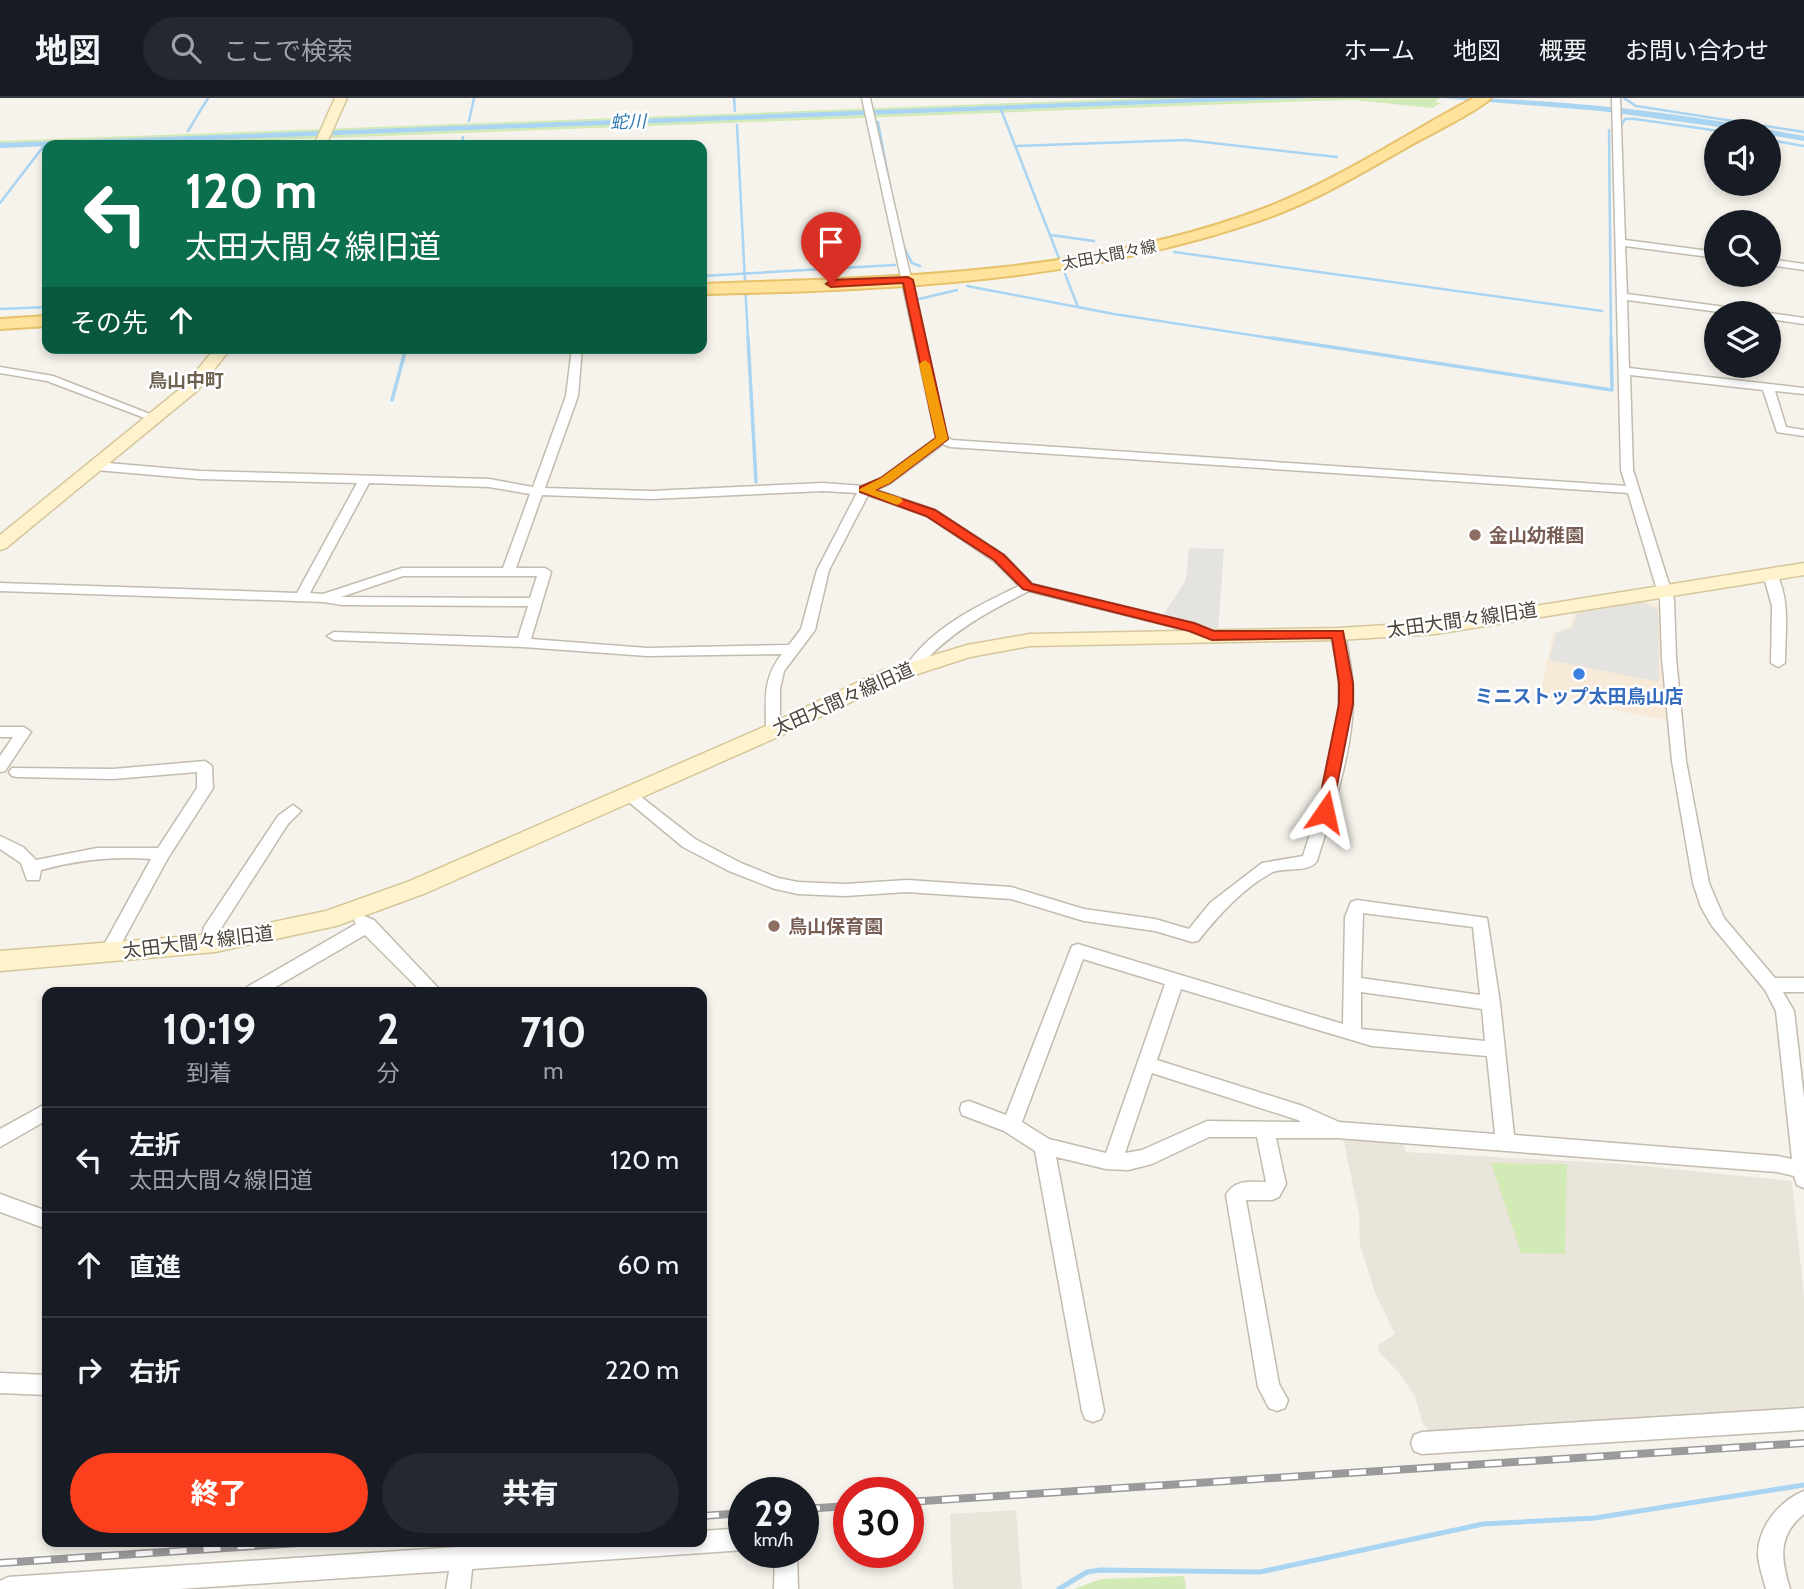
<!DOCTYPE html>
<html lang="ja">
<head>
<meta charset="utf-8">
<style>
	:root { --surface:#171b24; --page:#242831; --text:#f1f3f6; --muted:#9ea1a6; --line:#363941; --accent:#fc3f1d }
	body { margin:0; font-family:Cabin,"Noto Sans JP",sans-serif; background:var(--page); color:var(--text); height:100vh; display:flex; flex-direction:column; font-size:26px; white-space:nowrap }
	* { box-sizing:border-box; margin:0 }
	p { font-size:23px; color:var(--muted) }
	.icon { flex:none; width:38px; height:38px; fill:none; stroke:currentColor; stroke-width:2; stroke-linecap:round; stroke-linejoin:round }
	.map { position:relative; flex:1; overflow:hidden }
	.panel { position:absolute; left:42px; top:889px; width:665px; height:560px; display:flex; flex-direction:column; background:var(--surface); border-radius:14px; box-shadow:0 4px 10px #0003 }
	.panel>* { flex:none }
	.top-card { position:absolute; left:42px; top:42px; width:665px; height:214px; border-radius:14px; box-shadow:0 4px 10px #0003; background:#0b6e4f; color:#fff; overflow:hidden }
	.fabs { position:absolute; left:1704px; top:21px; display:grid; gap:14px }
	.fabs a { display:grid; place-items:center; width:77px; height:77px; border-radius:50%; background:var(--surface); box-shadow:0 4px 10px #0003; font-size:35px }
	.speed { position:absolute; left:728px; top:1379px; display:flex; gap:14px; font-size:35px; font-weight:700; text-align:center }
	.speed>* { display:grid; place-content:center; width:91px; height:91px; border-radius:50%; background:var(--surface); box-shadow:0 4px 10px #0003; line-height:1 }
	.speed small { font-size:18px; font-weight:400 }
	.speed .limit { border:10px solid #d22; background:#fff; color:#111 }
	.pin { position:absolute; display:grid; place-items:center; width:60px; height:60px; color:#fff; margin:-72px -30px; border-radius:50% 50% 50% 0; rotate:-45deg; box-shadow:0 0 7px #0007 }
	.pin .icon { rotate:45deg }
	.me { position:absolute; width:77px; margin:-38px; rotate:11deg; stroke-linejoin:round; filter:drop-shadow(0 0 5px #0008) }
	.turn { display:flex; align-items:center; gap:24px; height:147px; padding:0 28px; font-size:32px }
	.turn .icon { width:91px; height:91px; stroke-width:2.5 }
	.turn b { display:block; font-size:49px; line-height:60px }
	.then { display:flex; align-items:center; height:66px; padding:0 28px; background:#0003; gap:14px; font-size:26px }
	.eta { display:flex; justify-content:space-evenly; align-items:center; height:119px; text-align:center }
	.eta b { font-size:42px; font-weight:800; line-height:49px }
	.button { display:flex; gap:14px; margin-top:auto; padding:14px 28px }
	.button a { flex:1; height:80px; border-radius:42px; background:var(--accent); color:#fff; font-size:28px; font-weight:800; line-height:80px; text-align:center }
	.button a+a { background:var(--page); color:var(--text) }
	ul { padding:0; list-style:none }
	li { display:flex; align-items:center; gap:21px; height:105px; padding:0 28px; border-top:2px solid var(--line) }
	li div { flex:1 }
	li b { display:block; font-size:26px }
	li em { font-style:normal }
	header { display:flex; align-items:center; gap:42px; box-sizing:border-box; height:98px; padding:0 35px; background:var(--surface); border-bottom:2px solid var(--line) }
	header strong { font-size:33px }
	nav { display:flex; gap:38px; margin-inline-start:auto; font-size:24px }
	.search { width:490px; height:63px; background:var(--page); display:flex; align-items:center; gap:18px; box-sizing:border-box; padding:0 24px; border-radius:38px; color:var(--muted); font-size:26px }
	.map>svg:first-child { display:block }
	.residential { fill:#eae5da }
	.commercial { fill:#f7ead8 }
	.green { fill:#d2eab5 }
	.parking { fill:#e5e3e0 }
	.water { fill:#a9d4f2 }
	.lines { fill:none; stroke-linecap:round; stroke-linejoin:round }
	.stream-far2 { stroke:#a9d4f2; stroke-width:2.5 }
	.stream-far1 { stroke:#a9d4f2; stroke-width:3.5 }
	.stream { stroke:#a9d4f2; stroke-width:5 }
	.street-casing { stroke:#c2bbae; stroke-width:3 }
	.secondary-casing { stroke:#d6c79b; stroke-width:3 }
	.primary-casing { stroke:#e6c16a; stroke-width:4 }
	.street { fill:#fff; fill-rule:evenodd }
	.secondary { fill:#fff3cd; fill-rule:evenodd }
	.primary { fill:#ffe39c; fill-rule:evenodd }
	.rail-casing { stroke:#9a9a9a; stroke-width:8 }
	.rail { stroke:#fff; stroke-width:5; stroke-dasharray:17; stroke-linecap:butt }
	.route { fill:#fc3f1d; stroke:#a42913; stroke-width:2 }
	.slow { fill:#f59e0b }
	.education-dot { fill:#8d6e63; stroke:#fff; stroke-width:2.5 }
	.shop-dot { fill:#3f7fe0; stroke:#fff; stroke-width:2.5 }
	.labels { text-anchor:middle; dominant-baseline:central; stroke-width:5; stroke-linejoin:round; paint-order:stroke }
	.far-street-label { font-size:16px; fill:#4b4439; stroke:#fff }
	.far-water-label { font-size:18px; font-style:italic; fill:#2e7ab2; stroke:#fff }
	.far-quarter-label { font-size:19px; font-weight:bold; fill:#6e6250; stroke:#fff }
	.education-label { font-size:19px; font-weight:bold; fill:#785e54; stroke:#fff; text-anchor:start }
	.street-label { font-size:19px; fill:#4b4439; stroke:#fff }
	.shop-label { font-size:19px; font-weight:bold; fill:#366cbe; stroke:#fff }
</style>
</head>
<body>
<header>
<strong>地図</strong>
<div class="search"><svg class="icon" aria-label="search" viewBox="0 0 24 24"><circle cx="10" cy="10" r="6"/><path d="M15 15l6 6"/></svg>ここで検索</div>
<nav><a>ホーム</a><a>地図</a><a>概要</a><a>お問い合わせ</a></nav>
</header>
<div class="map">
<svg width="1804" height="1491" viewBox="0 0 1804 1491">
	<rect width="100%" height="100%" fill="#f6f3ec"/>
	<g class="residential">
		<path d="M 1343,1040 L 1404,1046 L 1406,1054 L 1622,1066 L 1792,1083 L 1804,1199 L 1804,1314 L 1435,1339 L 1423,1326 L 1415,1299 L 1401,1277 L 1379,1254 L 1378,1247 L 1395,1236 L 1376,1197 L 1360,1148 L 1359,1116 Z"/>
		<path d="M 1016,1412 L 1022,1491 L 953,1491 L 950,1416 Z"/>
	</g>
	<path class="commercial" d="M 1642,503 L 1660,507 L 1660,555 L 1666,622 L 1540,598 L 1553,535 L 1570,529 L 1574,515 Z"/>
	<g class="green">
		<path d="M 1148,0 L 1197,0 L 0,45 L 0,43 Z"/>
		<path d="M 1313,0 L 1440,0 L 1435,4 L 1441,5 L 1432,10 L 1354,2 L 1310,3 L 143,47 L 73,47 Z"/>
		<path d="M 1491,1065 L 1567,1066 L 1565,1156 L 1521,1155 Z"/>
		<path d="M 1184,1478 L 1186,1491 L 1074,1491 L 1101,1481 Z"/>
	</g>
	<g class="parking">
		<path d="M 1189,450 L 1224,451 L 1218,535 L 1162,519 L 1186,482 Z"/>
		<path d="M 1643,504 L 1658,512 L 1659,584 L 1549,562 L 1556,535 L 1572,530 L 1577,515 Z"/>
	</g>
	<g class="water">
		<path d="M 1197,0 L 1313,0 L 0,50 L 0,45 Z"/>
		<path d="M 1441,0 C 1563,0 1684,15 1804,38 L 1804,43 L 1769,37 L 1769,33 L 1749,33 L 1601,13 Z"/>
	</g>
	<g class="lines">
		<g class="stream-far2">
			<path d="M 734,0 L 735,13"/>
			<path d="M 1624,0 L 1636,8 L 1804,34"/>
			<path d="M 1000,9 L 1078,209"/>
			<path d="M 469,23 L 474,0"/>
			<path d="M 878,24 L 890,89"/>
			<path d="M 737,27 L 748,242"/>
			<path d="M 1621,28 L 1625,21 L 1635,21 L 1719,33"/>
			<path d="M 1609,32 L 1611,242"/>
			<path d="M 188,33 L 208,0"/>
			<path d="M 1769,42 L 1804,48"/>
			<path d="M 461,47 L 463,39"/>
			<path d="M 1016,48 L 1186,42 L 1337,59"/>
			<path d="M 0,105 L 46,45"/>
			<path d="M 1051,137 L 1094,143"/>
			<path d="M 902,145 L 912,165 L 920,168"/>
			<path d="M 1174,154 L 1602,213"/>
			<path d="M 702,178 L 895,167"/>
			<path d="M 967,188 L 1114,216 L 1284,242"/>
			<path d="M 919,201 L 957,192"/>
			<path d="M 0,211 L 47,209"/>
		</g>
		<g class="stream-far1">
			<path d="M 748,240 L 756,384"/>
			<path d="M 1272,240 L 1612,292 L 1611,240"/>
			<path d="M 392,302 L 406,250"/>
		</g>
		<path class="stream" d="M 1059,1491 L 1087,1474 L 1100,1472 L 1260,1474 L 1483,1426 L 1595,1420 L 1804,1387"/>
		<defs>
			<g id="street">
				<path d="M 862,0 L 870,0 L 947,339 L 952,342 L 1626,388 L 1621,372 L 1612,0 L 1620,0 L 1625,142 L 1717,154 L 1717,160 L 1625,148 L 1627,196 L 1748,212 L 1753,215 L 1727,215 L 1627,202 L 1629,270 L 1804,290 L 1804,296 L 1775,293 L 1786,329 L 1804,332 L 1804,338 L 1777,334 L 1763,292 L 1630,277 L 1633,372 L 1674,502 L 1676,560 L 1686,663 L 1709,785 L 1724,820 L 1775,880 L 1804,880 L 1804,894 L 1783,894 L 1794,913 L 1804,1000 L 1804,1090 L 1797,1087 L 1794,1078 L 1777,1074 L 1337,1040 L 1276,1040 L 1286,1086 L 1279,1099 L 1272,1102 L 1246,1102 L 1279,1286 L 1288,1302 L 1285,1310 L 1277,1313 L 1269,1310 L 1258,1289 L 1226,1097 C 1234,1081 1251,1084 1266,1084 L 1257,1039 L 1209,1039 L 1152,1066 L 1128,1072 L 1106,1071 L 1056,1059 L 1104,1313 L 1101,1321 L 1093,1324 L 1085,1321 L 1082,1313 L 1035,1053 L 1004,1033 L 962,1017 L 960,1011 L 962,1005 L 969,1003 L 1006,1017 L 1070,853 L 1072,848 L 1078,846 L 1343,926 L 1345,819 L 1351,804 L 1357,802 L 1487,820 L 1500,905 L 1514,1037 L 1777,1058 L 1792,1061 L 1776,913 L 1765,892 L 1712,828 L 1701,809 L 1693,785 L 1672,663 L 1662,560 L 1660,502 L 1628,395 L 950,349 L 943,346 L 889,386 L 876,392 L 935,412 L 1004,457 L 1032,486 L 1199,527 L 1219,537 L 1212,541 L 1190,533 L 1029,493 C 987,514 948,535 918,571 L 908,571 L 906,568 C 933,529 977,508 1019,488 L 994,463 L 927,418 L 868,397 L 829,472 L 815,532 L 784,573 L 780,591 L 780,633 L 773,638 L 766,633 C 766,602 762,581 782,556 L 647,558 L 523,549 L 334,542 L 327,538 L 334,534 L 518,540 L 528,508 L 342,507 L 324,504 L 0,493 L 0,485 L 297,495 L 357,385 L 200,381 L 96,372 L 90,368 L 96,364 L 200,373 L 489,381 L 533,389 L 566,298 L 572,250 L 582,250 L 578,298 L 545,390 L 651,393 L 823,385 L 863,388 L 881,380 L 936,340 ZM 369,385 L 489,389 L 530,396 L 503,470 L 402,470 L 323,496 L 310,495 ZM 823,393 L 857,395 L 817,472 L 801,531 L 789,547 L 647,550 L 531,541 L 551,474 L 545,470 L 516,470 L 542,397 L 651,401 ZM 403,478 L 537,478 L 530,500 L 341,499 ZM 1363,815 L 1473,829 L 1480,897 L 1361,880 ZM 1083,861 L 1165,886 L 1106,1055 L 1049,1041 L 1022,1024 ZM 1181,891 L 1372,948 L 1487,958 L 1495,1036 L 1339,1024 L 1303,1008 L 1157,962 ZM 1361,894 L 1482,911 L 1485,943 L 1361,931 ZM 1152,975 L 1298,1022 L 1301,1024 L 1207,1023 L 1142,1052 L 1125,1055 Z"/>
				<path d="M 1769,161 L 1804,166 L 1804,172 L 1769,167 Z"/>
				<path d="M 1768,215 L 1769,215 L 1804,220 L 1804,226 L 1769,221 Z"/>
				<path d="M 0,269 L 53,278 L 160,320 L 150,322 L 47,283 L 0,275 Z"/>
				<path d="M 1770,472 L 1775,473 C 1791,501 1785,534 1785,565 L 1778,569 L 1771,565 L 1772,508 L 1763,476 Z"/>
				<path d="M 1338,532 L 1345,536 C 1348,555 1353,575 1353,595 C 1354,651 1333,710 1317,763 C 1308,776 1284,768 1271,775 C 1242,791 1218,818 1198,843 L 1192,844 L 1155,833 L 1084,823 L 1011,801 L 907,794 L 845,798 L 798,796 L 775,791 L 729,773 L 683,749 L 618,695 L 621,691 L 631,691 L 695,741 L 741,765 L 778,780 L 798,784 L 845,786 L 907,782 L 1011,789 L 1084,811 L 1155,821 L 1189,831 L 1210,805 L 1262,765 L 1303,758 C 1319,707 1339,650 1339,595 C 1339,575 1335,555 1331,536 Z"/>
				<path d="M 0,629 L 24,629 L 31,634 L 5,673 L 0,674 L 0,658 L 13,639 L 0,639 Z"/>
				<path d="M 205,663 L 212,668 L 213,690 L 168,760 L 114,859 L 102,859 L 100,854 L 151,761 C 114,758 77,762 41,772 L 39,782 L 27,782 L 21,765 L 0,751 L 0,738 L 23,749 L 36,762 L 97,750 L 158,750 L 197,690 L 197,674 L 113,681 L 17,679 L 12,678 L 9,674 L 12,670 L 113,671 Z"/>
				<path d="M 293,707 L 301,713 L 288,726 L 218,835 L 214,851 L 202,851 L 200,846 L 204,829 L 278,718 Z"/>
				<path d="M 362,817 L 374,822 L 442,894 L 422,894 L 365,837 L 267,894 L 244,894 L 247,889 L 356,826 L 354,823 L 356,819 Z"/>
				<path d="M 47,1005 L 47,1022 L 0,1049 L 0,1031 Z"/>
				<path d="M 0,1096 L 47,1113 L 47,1131 L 0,1114 Z"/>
				<path d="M 0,1275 L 47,1277 L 47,1297 L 0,1295 Z"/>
				<path d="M 1804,1310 L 1804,1332 L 1422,1356 L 1414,1353 L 1411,1345 L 1414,1337 L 1422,1334 Z"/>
				<path d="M 1804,1393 L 1804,1416 C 1777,1438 1781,1461 1790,1491 L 1766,1491 C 1763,1480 1759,1469 1758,1458 C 1757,1430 1779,1403 1804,1393 Z"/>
				<path d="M 744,1430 L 744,1452 L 472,1471 L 470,1491 L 446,1491 L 449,1473 L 179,1491 L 0,1491 L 0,1483 L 8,1479 L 534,1444 L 702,1444 L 702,1433 Z"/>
				<path d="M 775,1454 L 797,1454 L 798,1491 L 774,1491 Z"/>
			</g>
			<g id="secondary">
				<path d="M 335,0 L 347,0 L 326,47 L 314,47 Z"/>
				<path d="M 215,250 L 231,250 L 198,292 L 6,450 L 0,452 L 0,437 L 186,286 Z"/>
				<path d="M 1804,465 L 1804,477 L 1435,536 L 1338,542 L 1030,548 L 970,559 L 893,584 L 780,638 L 426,795 L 336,828 L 215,854 L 0,873 L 0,853 L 215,836 L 326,813 L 410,783 L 766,628 L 879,574 L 967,547 L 1030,536 L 1338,530 L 1435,524 Z"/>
			</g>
			<g id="primary">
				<path d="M 1474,0 L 1491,0 C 1477,14 1424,39 1404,51 C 1360,76 1315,103 1267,120 C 1086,184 892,192 702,196 L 702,186 C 888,179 1080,178 1257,113 C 1334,85 1402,38 1474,0 Z"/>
				<path d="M 47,218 L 47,228 L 0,231 L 0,221 Z"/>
			</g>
		</defs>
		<use href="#street" class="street-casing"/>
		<use href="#secondary" class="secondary-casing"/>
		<use href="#primary" class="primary-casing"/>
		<use href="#street" class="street"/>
		<use href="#secondary" class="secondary"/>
		<use href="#primary" class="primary"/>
		<defs>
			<g id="rail">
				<path d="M 908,1404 L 1804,1345"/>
				<path d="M 803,1411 L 849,1408"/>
				<path d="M 702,1418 L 744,1415"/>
				<path d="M 0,1465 L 314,1444"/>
			</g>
		</defs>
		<use href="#rail" class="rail-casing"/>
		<use href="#rail" class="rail"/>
	</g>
	<path class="route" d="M 908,179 L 913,182 L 948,341 L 890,385 L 875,392 L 935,412 L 1004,457 L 1032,486 L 1194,525 L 1214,533 L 1343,533 L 1353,585 L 1353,606 L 1331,718 L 1325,720 L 1317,714 L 1339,606 L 1339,585 L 1332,540 L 1212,542 L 1189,533 L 1023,491 L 994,462 L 926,418 L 860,394 L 860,389 L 881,380 L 936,340 L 903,185 L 831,189 L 826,186 L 831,182 Z"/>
	<path class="slow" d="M 925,262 L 930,266 L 948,341 L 890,385 L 875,392 L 901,400 L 903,403 L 897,407 L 858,392 L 881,380 L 936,340 L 919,266 Z"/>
	<g class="education-dot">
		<circle cx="1475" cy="437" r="7"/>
		<circle cx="774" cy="828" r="7"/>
	</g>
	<circle class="shop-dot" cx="1579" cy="576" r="7"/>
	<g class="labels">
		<g class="far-street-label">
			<text transform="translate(1109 157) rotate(-11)">太田大間々線</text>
		</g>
		<g class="far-water-label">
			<text transform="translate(628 24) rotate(-2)">蛇川</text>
		</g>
		<g class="far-quarter-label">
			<text x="186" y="282">鳥山中町</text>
		</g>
		<g class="education-label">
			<text x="1489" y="437">金山幼稚園</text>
			<text x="788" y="828">鳥山保育園</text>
		</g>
		<g class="street-label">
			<text transform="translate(1462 522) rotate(-8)">太田大間々線旧道</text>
			<text transform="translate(843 601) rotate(-24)">太田大間々線旧道</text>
			<text transform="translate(198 844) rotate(-7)">太田大間々線旧道</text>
		</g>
		<g class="shop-label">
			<text x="1579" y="598">ミニストップ太田鳥山店</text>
		</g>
	</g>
</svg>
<div class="fabs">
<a><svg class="icon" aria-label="sound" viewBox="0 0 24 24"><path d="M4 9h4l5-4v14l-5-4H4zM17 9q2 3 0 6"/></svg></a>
<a><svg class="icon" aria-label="search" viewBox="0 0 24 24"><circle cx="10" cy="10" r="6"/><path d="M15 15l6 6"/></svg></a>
<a><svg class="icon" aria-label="layers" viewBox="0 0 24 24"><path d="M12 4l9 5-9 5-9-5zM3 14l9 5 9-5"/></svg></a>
</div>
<div class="speed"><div>29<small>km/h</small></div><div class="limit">30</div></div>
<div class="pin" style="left:831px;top:186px;background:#d93025"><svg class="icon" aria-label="arrive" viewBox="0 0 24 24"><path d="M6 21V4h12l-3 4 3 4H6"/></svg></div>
<svg class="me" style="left:1325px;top:714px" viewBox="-20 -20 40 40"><path d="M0-17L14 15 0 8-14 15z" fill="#fc3f1d" stroke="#fff" stroke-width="4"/></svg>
<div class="top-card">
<div class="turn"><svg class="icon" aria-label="left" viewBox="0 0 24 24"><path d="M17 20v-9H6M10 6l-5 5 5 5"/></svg><div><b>120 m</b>太田大間々線旧道</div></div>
<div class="then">その先<svg class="icon" aria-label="ahead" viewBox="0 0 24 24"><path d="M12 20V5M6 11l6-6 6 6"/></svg></div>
</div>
<section class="panel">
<div class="eta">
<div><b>10:19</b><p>到着</p></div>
<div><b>2</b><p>分</p></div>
<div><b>710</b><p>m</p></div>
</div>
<ul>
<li><svg class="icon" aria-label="left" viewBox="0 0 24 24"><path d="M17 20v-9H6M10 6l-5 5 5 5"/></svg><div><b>左折</b><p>太田大間々線旧道</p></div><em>120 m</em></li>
<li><svg class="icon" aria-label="ahead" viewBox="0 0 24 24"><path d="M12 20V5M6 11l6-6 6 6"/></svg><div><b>直進</b></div><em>60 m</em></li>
<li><svg class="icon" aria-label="right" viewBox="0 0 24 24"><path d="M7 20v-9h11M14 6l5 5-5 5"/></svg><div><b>右折</b></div><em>220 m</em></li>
</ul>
<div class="button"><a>終了</a><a>共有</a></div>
</section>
</div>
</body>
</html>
